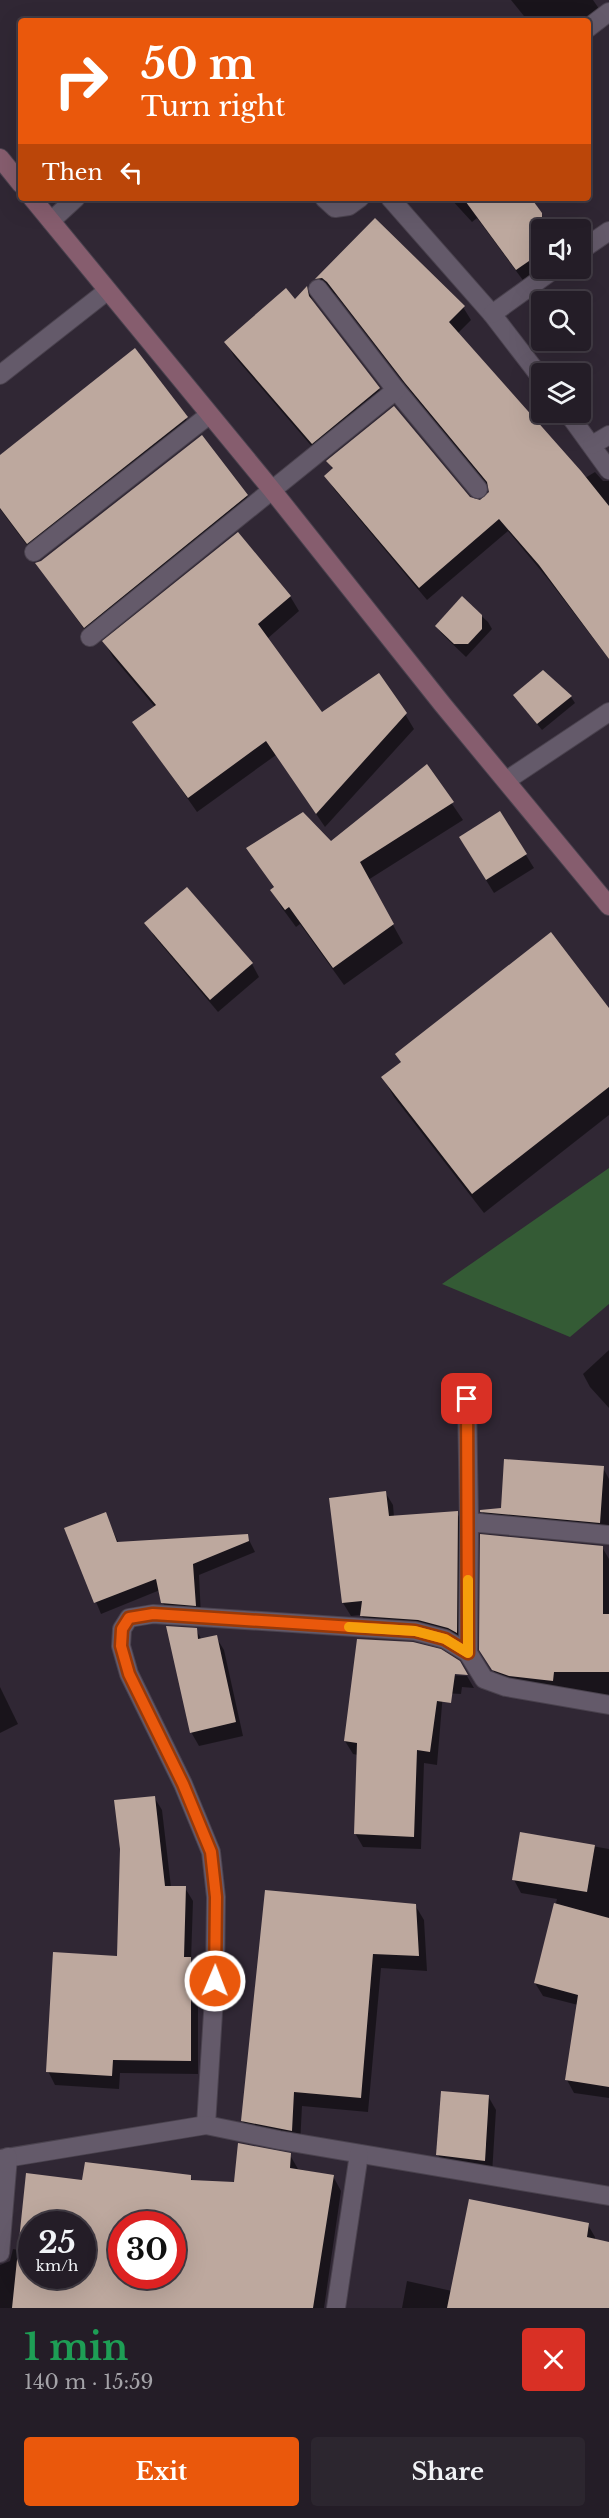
<!DOCTYPE html>
<html lang="en">
<head>
<meta charset="utf-8">
<style>
	:root { --surface:#241d27; --page:#2c262f; --text:#f1f3f6; --muted:#a3a2a7; --line:#413b44; --accent:#ea580c }
	body { margin:0; font-family:"Libre Baskerville",serif; background:var(--page); color:var(--text); height:100vh; display:flex; flex-direction:column; font-size:22px; white-space:nowrap }
	* { box-sizing:border-box; margin:0 }
	p { font-size:20px; color:var(--muted) }
	.icon { flex:none; width:33px; height:33px; fill:none; stroke:currentColor; stroke-width:2; stroke-linecap:round; stroke-linejoin:round }
	.map { position:relative; height:2308px; overflow:hidden }
	.sheet { display:flex; flex-direction:column; background:var(--surface); flex:1 }
	.sheet>* { flex:none }
	.banner { position:absolute; left:18px; top:18px; width:573px; height:183px; border-radius:6px; box-shadow:0 6px 24px #0002,0 0 0 2px var(--line); background:#ea580c; color:#fff; overflow:hidden }
	.fabs { position:absolute; left:531px; top:219px; display:grid; gap:12px }
	.fabs a { display:grid; place-items:center; width:60px; height:60px; border-radius:6px; background:var(--surface); box-shadow:0 6px 24px #0002,0 0 0 2px var(--line); font-size:30px }
	.speed { position:absolute; left:18px; top:2211px; display:flex; gap:12px; font-size:30px; font-weight:700; text-align:center }
	.speed>* { display:grid; place-content:center; width:78px; height:78px; border-radius:50%; background:var(--surface); box-shadow:0 6px 24px #0002,0 0 0 2px var(--line); line-height:1 }
	.speed small { font-size:15px; font-weight:400 }
	.speed .limit { border:9px solid #d22; background:#fff; color:#111 }
	.pin { position:absolute; display:grid; place-items:center; width:51px; height:51px; color:#fff; margin:-26px; border-radius:12px; box-shadow:0 3px 9px #0006 }
	.me { position:absolute; width:66px; margin:-33px; rotate:1deg; stroke-linejoin:round; filter:drop-shadow(0 0 4px #0008) }
	.turn { display:flex; align-items:center; gap:21px; height:126px; padding:0 24px; font-size:27px }
	.turn .icon { width:78px; height:78px; stroke-width:2.5 }
	.turn b { display:block; font-size:42px; line-height:51px }
	.then { display:flex; align-items:center; height:57px; padding:0 24px; background:#0003; gap:12px; font-size:22px }
	.round { display:grid; place-items:center; flex:none; width:63px; height:63px; border-radius:6px; background:var(--page) }
	.headline { display:flex; align-items:center; justify-content:space-between; height:102px; padding:0 24px }
	h1 { font-size:36px; font-weight:700; line-height:45px; color:#1e9e55 }
	.button { display:flex; gap:12px; margin-top:auto; padding:12px 24px }
	.button a { flex:1; height:69px; border-radius:6px; background:var(--accent); color:#fff; font-size:24px; font-weight:700; line-height:69px; text-align:center }
	.button a+a { background:var(--page); color:var(--text) }
	.map>svg:first-child { display:block }
	.green { fill:#345b35 }
	.shadow { fill:#0007; fill-rule:evenodd }
	.building { fill:#bda89e; fill-rule:evenodd }
	.lines { fill:none; stroke-linecap:round; stroke-linejoin:round }
	.street-casing { stroke:#4a424e; stroke-width:20 }
	.secondary-casing { stroke:#4a424e; stroke-width:20 }
	.street { stroke:#645a6a; stroke-width:18 }
	.secondary { stroke:#865d6e; stroke-width:18 }
	.route-casing { stroke:#983908; stroke-width:15 }
	.route { stroke:#ea580c; stroke-width:10 }
	.slow { stroke:#f59e0b; stroke-width:10 }
</style>
</head>
<body>
<div class="map">
<svg width="609" height="2308" viewBox="0 0 609 2308">
	<rect width="100%" height="100%" fill="#302734"/>
	<path class="green" d="M 609,1168 L 609,1304 L 570,1337 L 442,1284 Z"/>
	<g class="shadow">
		<path d="M 511,0 L 593,0 L 606,19 L 528,21 Z"/>
		<path d="M 450,198 L 529,198 L 552,230 L 542,230 L 542,268 L 525,283 L 477,218 L 472,222 Z"/>
		<path d="M 375,220 L 463,307 L 471,320 L 457,334 L 585,478 L 595,472 L 603,481 L 609,481 L 609,659 L 548,579 L 508,531 L 427,600 L 334,489 L 326,476 L 333,470 L 328,461 L 481,502 L 490,493 L 489,487 L 414,396 L 336,295 L 330,291 L 324,291 L 316,279 Z"/>
		<path d="M 307,288 L 315,306 L 379,389 L 387,402 L 320,456 L 234,356 L 226,343 L 295,301 Z"/>
		<path d="M 135,350 L 195,431 L 35,556 L 0,509 L 0,457 Z"/>
		<path d="M 247,496 L 254,509 L 92,640 L 37,564 Z"/>
		<path d="M 290,596 L 299,611 L 267,639 L 322,714 L 405,714 L 414,729 L 325,827 L 276,755 L 197,812 L 134,722 L 155,707 L 113,657 L 104,642 Z"/>
		<path d="M 462,598 L 488,622 L 492,629 L 466,657 L 441,633 L 437,627 Z"/>
		<path d="M 571,697 L 575,703 L 542,730 L 519,702 Z"/>
		<path d="M 426,766 L 463,820 L 368,880 L 403,943 L 344,985 L 300,924 L 296,927 L 282,908 L 272,891 L 275,889 L 248,848 L 331,843 Z"/>
		<path d="M 500,813 L 534,868 L 494,893 L 468,851 Z"/>
		<path d="M 146,923 L 252,964 L 259,977 L 218,1012 L 154,936 Z"/>
		<path d="M 609,1010 L 609,1115 L 484,1213 L 394,1097 L 383,1078 Z"/>
		<path d="M 609,1350 L 609,1408 L 590,1387 L 583,1374 Z"/>
		<path d="M 603,1468 L 609,1479 L 609,1536 L 489,1525 L 482,1511 L 503,1509 Z"/>
		<path d="M 385,1492 L 393,1505 L 394,1517 L 457,1513 L 464,1526 L 464,1645 L 370,1629 L 361,1615 L 351,1616 L 343,1603 Z"/>
		<path d="M 105,1514 L 119,1544 L 247,1536 L 255,1552 L 199,1575 L 201,1616 L 169,1614 L 163,1603 L 160,1590 L 101,1614 L 66,1529 Z"/>
		<path d="M 602,1547 L 609,1559 L 609,1697 L 501,1683 L 481,1649 Z"/>
		<path d="M 196,1630 L 202,1640 L 216,1637 L 224,1650 L 243,1736 L 199,1746 L 191,1732 Z"/>
		<path d="M 447,1675 L 467,1676 L 474,1688 L 462,1687 L 461,1694 L 443,1693 L 437,1765 L 424,1763 L 421,1849 L 363,1847 L 355,1833 L 358,1755 L 353,1754 L 345,1741 Z"/>
		<path d="M 0,1687 L 18,1724 L 0,1733 Z"/>
		<path d="M 154,1797 L 162,1810 L 171,1887 L 185,1888 L 193,1901 L 191,1961 L 198,1972 L 198,2074 L 120,2073 L 119,2089 L 55,2085 L 48,2071 L 118,1958 Z"/>
		<path d="M 522,1834 L 609,1849 L 609,2098 L 574,2093 L 567,2080 L 578,2005 L 543,1996 L 535,1983 L 557,1899 L 521,1893 L 514,1880 Z"/>
		<path d="M 266,1891 L 415,1905 L 424,1920 L 427,1971 L 381,1968 L 368,2112 L 302,2106 L 300,2145 L 251,2135 L 242,2120 Z"/>
		<path d="M 488,2096 L 496,2110 L 492,2174 L 446,2168 L 438,2155 Z"/>
		<path d="M 290,2155 L 298,2169 L 333,2176 L 341,2191 L 324,2308 L 0,2308 L 0,2265 L 10,2261 L 13,2249 L 19,2250 L 27,2175 L 83,2182 L 190,2176 L 193,2182 L 236,2184 ZM 32,2224 L 82,2224 L 82,2276 L 32,2276 ZM 122,2224 L 172,2224 L 172,2276 L 122,2276 Z"/>
		<path d="M 588,2225 L 595,2237 L 595,2240 L 609,2243 L 609,2308 L 402,2308 L 407,2281 L 452,2291 Z"/>
	</g>
	<g class="building">
		<path d="M 463,198 L 531,198 L 542,213 L 542,252 L 516,270 Z"/>
		<path d="M 375,218 L 465,306 L 449,322 L 581,471 L 609,506 L 609,659 L 539,565 L 499,519 L 419,588 L 324,476 L 333,468 L 326,461 L 394,406 L 470,497 L 480,500 L 489,492 L 487,482 L 405,383 L 327,282 L 322,278 L 315,279 Z"/>
		<path d="M 307,286 L 309,296 L 380,388 L 312,444 L 224,342 L 286,288 L 295,299 Z"/>
		<path d="M 135,348 L 188,417 L 27,544 L 0,508 L 0,455 Z"/>
		<path d="M 202,435 L 248,495 L 84,628 L 35,563 L 41,561 Z"/>
		<path d="M 238,532 L 291,596 L 258,624 L 322,712 L 379,673 L 407,713 L 316,814 L 266,741 L 188,798 L 132,722 L 156,705 L 102,641 Z"/>
		<path d="M 462,596 L 482,615 L 482,629 L 468,644 L 454,644 L 435,626 Z"/>
		<path d="M 543,670 L 572,696 L 537,724 L 513,695 Z"/>
		<path d="M 427,764 L 454,802 L 360,862 L 394,924 L 333,968 L 289,907 L 285,910 L 270,890 L 274,887 L 246,848 L 303,812 L 331,841 Z"/>
		<path d="M 500,811 L 527,854 L 486,880 L 459,837 Z"/>
		<path d="M 187,887 L 253,963 L 210,1000 L 144,923 Z"/>
		<path d="M 551,932 L 609,1008 L 609,1087 L 472,1194 L 381,1077 L 401,1062 L 395,1054 Z"/>
		<path d="M 504,1459 L 604,1466 L 600,1523 L 480,1512 L 480,1510 L 501,1508 Z"/>
		<path d="M 386,1491 L 389,1516 L 458,1511 L 457,1633 L 448,1628 L 418,1620 L 360,1616 L 362,1601 L 342,1603 L 329,1498 Z"/>
		<path d="M 106,1512 L 117,1542 L 248,1534 L 249,1541 L 193,1564 L 196,1606 L 161,1603 L 156,1579 L 94,1603 L 64,1528 Z"/>
		<path d="M 480,1534 L 603,1546 L 603,1614 L 609,1614 L 609,1672 L 554,1672 L 553,1681 L 509,1676 L 492,1670 L 479,1650 Z"/>
		<path d="M 166,1626 L 197,1628 L 198,1639 L 217,1635 L 236,1722 L 190,1733 Z"/>
		<path d="M 357,1639 L 413,1642 L 441,1649 L 460,1661 L 468,1675 L 455,1674 L 451,1703 L 437,1701 L 430,1752 L 417,1750 L 414,1837 L 354,1834 L 357,1743 L 344,1741 Z"/>
		<path d="M 155,1796 L 165,1886 L 186,1886 L 184,1957 L 191,1957 L 191,2061 L 113,2060 L 112,2076 L 46,2072 L 53,1952 L 117,1956 L 120,1849 L 114,1800 Z"/>
		<path d="M 520,1832 L 595,1845 L 587,1892 L 512,1880 Z"/>
		<path d="M 265,1890 L 416,1904 L 419,1956 L 373,1954 L 361,2098 L 294,2092 L 292,2131 L 241,2121 Z"/>
		<path d="M 554,1903 L 609,1918 L 609,2087 L 565,2080 L 578,1995 L 534,1983 Z"/>
		<path d="M 441,2091 L 489,2095 L 485,2161 L 436,2155 Z"/>
		<path d="M 238,2143 L 291,2153 L 290,2168 L 334,2175 L 313,2308 L 12,2308 L 26,2173 L 82,2180 L 85,2162 L 191,2175 L 191,2180 L 234,2182 ZM 32,2224 L 82,2224 L 82,2276 L 32,2276 ZM 122,2224 L 172,2224 L 172,2276 L 122,2276 Z"/>
		<path d="M 469,2199 L 589,2223 L 587,2237 L 609,2242 L 609,2308 L 447,2308 Z"/>
	</g>
	<g class="lines">
		<defs>
			<g id="street">
				<path d="M 588,28 L 609,12"/>
				<path d="M 324,198 L 335,208 L 349,206 L 360,198"/>
				<path d="M 390,198 L 492,314 L 542,379"/>
				<path d="M 51,221 L 76,198"/>
				<path d="M 580,251 L 609,231"/>
				<path d="M 492,314 L 556,268"/>
				<path d="M 0,375 L 107,291"/>
				<path d="M 396,390 L 478,489"/>
				<path d="M 567,412 L 609,470"/>
				<path d="M 592,445 L 609,435"/>
				<path d="M 34,552 L 209,415"/>
				<path d="M 90,637 L 396,390 L 318,289"/>
				<path d="M 507,780 L 609,712"/>
				<path d="M 467,1399 L 469,1522"/>
				<path d="M 468,1653 L 469,1522 L 609,1535"/>
				<path d="M 206,2125 L 215,1981 L 216,1897 L 211,1852 L 183,1784 L 129,1674 L 121,1646 L 122,1629 L 129,1618 L 153,1614 L 415,1631 L 445,1639 L 468,1653 L 484,1679 L 506,1687 L 609,1705"/>
				<path d="M 0,2159 L 206,2125 L 279,2140 L 609,2196"/>
				<path d="M 0,2253 L 8,2157"/>
				<path d="M 336,2308 L 359,2154"/>
			</g>
			<g id="secondary">
				<path d="M 0,158 L 21,184"/>
				<path d="M 32,198 L 272,490 L 443,705 L 609,906"/>
			</g>
		</defs>
		<use href="#street" class="street-casing"/>
		<use href="#secondary" class="secondary-casing"/>
		<use href="#street" class="street"/>
		<use href="#secondary" class="secondary"/>
	</g>
	<g class="lines">
		<defs>
			<path id="route" d="M 215,1981 L 216,1897 L 211,1852 L 183,1784 L 129,1674 L 121,1646 L 122,1629 L 129,1618 L 153,1614 L 415,1631 L 445,1639 L 468,1653 L 467,1399"/>
		</defs>
		<use href="#route" class="route-casing"/>
		<use href="#route" class="route"/>
		<path class="slow" d="M 349,1627 L 415,1631 L 445,1639 L 468,1653 L 468,1580"/>
	</g>
</svg>
<div class="fabs">
<a><svg class="icon" aria-label="sound" viewBox="0 0 24 24"><path d="M4 9h4l5-4v14l-5-4H4zM17 9q2 3 0 6"/></svg></a>
<a><svg class="icon" aria-label="search" viewBox="0 0 24 24"><circle cx="10" cy="10" r="6"/><path d="M15 15l6 6"/></svg></a>
<a><svg class="icon" aria-label="layers" viewBox="0 0 24 24"><path d="M12 4l9 5-9 5-9-5zM3 14l9 5 9-5"/></svg></a>
</div>
<div class="speed"><div>25<small>km/h</small></div><div class="limit">30</div></div>
<div class="pin" style="left:467px;top:1399px;background:#d93025"><svg class="icon" aria-label="arrive" viewBox="0 0 24 24"><path d="M6 21V4h12l-3 4 3 4H6"/></svg></div>
<svg class="me" style="left:215px;top:1981px" viewBox="-20 -20 40 40"><circle r="17" fill="#ea580c" stroke="#fff" stroke-width="3"/><path d="M0-11L8 9 0 5-8 9z" fill="#fff"/></svg>
<div class="banner">
<div class="turn"><svg class="icon" aria-label="right" viewBox="0 0 24 24"><path d="M7 20v-9h11M14 6l5 5-5 5"/></svg><div><b>50 m</b>Turn right</div></div>
<div class="then">Then<svg class="icon" aria-label="left" viewBox="0 0 24 24"><path d="M17 20v-9H6M10 6l-5 5 5 5"/></svg></div>
</div>
</div>
<section class="sheet">
<div class="headline"><div><h1>1 min</h1><p>140 m · 15:59</p></div><a class="round" style="background:#d93025;color:#fff"><svg class="icon" aria-label="close" viewBox="0 0 24 24"><path d="M6 6l12 12M18 6L6 18"/></svg></a></div>
<div class="button"><a>Exit</a><a>Share</a></div>
</section>
</body>
</html>
